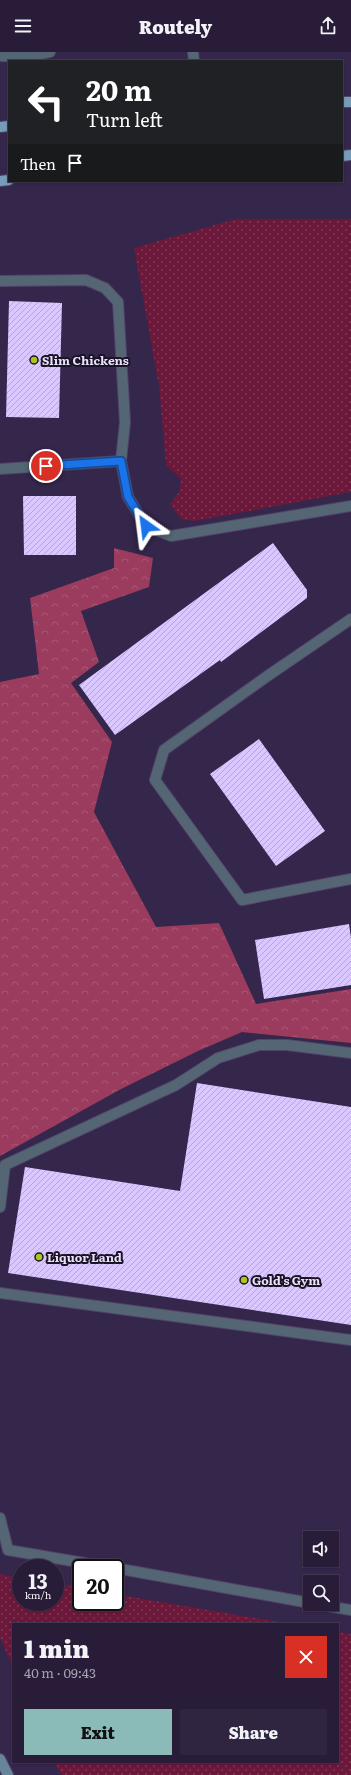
<!DOCTYPE html>
<html lang="en">
<head>
<meta charset="utf-8">
<style>
	:root { --surface:#281c39; --page:#302541; --text:#f1f3f6; --muted:#a5a1ae; --line:#443a53; --accent:#8bbbb9 }
	body { margin:0; font-family:Literata,serif; background:var(--page); color:var(--text); height:100vh; display:flex; flex-direction:column; font-size:15px; white-space:nowrap }
	* { box-sizing:border-box; margin:0 }
	p { font-size:13px; color:var(--muted) }
	.icon { flex:none; width:22px; height:22px; fill:none; stroke:currentColor; stroke-width:2; stroke-linecap:round; stroke-linejoin:round }
	.map { position:relative; flex:1; overflow:hidden }
	.sheet { position:absolute; left:12px; top:1571px; width:327px; height:140px; display:flex; flex-direction:column; background:var(--surface); border-radius:0px; box-shadow:0 1px 3px #0004,0 0 0 1px var(--line) }
	.sheet>* { flex:none }
	.hud { position:absolute; left:8px; top:8px; width:335px; height:122px; border-radius:0px; box-shadow:0 1px 3px #0004,0 0 0 1px var(--line); background:#202124; color:#fff; overflow:hidden }
	.fabs { position:absolute; left:303px; top:1479px; display:grid; gap:8px }
	.fabs a { display:grid; place-items:center; width:36px; height:36px; border-radius:0px; background:var(--surface); box-shadow:0 1px 3px #0004,0 0 0 1px var(--line); font-size:20px }
	.speed { position:absolute; left:12px; top:1507px; display:flex; gap:8px; font-size:20px; font-weight:700; text-align:center }
	.speed>* { display:grid; place-content:center; width:52px; height:52px; border-radius:50%; background:var(--surface); box-shadow:0 1px 3px #0004,0 0 0 1px var(--line); line-height:1 }
	.speed small { font-size:10px; font-weight:400 }
	.speed .limit { border:2px solid #111; border-radius:6px; background:#fff; color:#111 }
	.pin { position:absolute; display:grid; place-items:center; width:34px; height:34px; color:#fff; margin:-17px; border:2px solid #fff; border-radius:50%; box-shadow:0 1px 4px #0007 }
	.me { position:absolute; width:44px; margin:-22px; rotate:329deg; stroke-linejoin:round; filter:drop-shadow(0 0 3px #0008) }
	.turn { display:flex; align-items:center; gap:14px; height:84px; padding:0 12px; font-size:18px }
	.turn .icon { width:52px; height:52px; stroke-width:2.5 }
	.turn b { display:block; font-size:28px; line-height:34px }
	.then { display:flex; align-items:center; height:38px; padding:0 12px; background:#0003; gap:8px; font-size:15px }
	.round { display:grid; place-items:center; flex:none; width:42px; height:42px; border-radius:0px; background:var(--page) }
	.head { display:flex; align-items:center; justify-content:space-between; height:68px; padding:0 12px }
	h1 { font-size:24px; font-weight:800; line-height:30px }
	.action { display:flex; gap:8px; margin-top:auto; padding:8px 12px }
	.action a { flex:1; height:46px; border-radius:0px; background:var(--accent); color:#111; font-size:16px; font-weight:800; line-height:46px; text-align:center }
	.action a+a { background:var(--page); color:var(--text) }
	header { display:flex; justify-content:space-between; align-items:center; height:52px; padding:0 12px; background:var(--surface); font-size:18px; font-weight:800 }
	.map>svg:first-child { display:block }
	.grass { fill:url(#grass-dots) }
	.forest { fill:url(#forest-crowns) }
	.building { fill:url(#building-hatch) }
	.lines { fill:none; stroke-linecap:round; stroke-linejoin:round }
	.lane-casing { stroke:#524468; stroke-width:12 }
	.secondary-casing { stroke:#524468; stroke-width:12 }
	.primary-casing { stroke:#524468; stroke-width:12 }
	.lane { stroke:#546674; stroke-width:10 }
	.secondary { stroke:#67859a; stroke-width:10 }
	.primary { stroke:#769cb8; stroke-width:10 }
	.route-casing { stroke:#114b97; stroke-width:10 }
	.route { stroke:#1a73e8; stroke-width:7 }
	.poi-dot { fill:#a9c71a; stroke:#1a1325; stroke-width:1.5 }
	.labels { text-anchor:middle; dominant-baseline:central; stroke-width:4; stroke-linejoin:round; paint-order:stroke }
	.poi-label { font-size:12px; font-weight:bold; fill:#eae2fb; stroke:#1a1325; text-anchor:start }
</style>
</head>
<body>
<header><svg class="icon" aria-label="menu" viewBox="0 0 24 24"><path d="M4 6h16M4 12h16M4 18h16"/></svg>Routely<svg class="icon" aria-label="share" viewBox="0 0 24 24"><path d="M12 15V3M7 8l5-5 5 5M5 13v7h14v-7"/></svg></header>
<div class="map">
<svg width="351" height="1723" viewBox="0 0 351 1723">
	<defs>
		<pattern id="grass-dots" width="8" height="8" patternUnits="userSpaceOnUse"><rect width="8" height="8" fill="#6b183a"/><path d="M2 2h.1M6 6h.1" fill="none" stroke="#803957" stroke-width="1.8" stroke-linecap="round"/></pattern>
		<pattern id="forest-crowns" width="20" height="18" patternUnits="userSpaceOnUse"><rect width="20" height="18" fill="#9b3b5e"/><path d="M2 6a3 3 0 1 1 6 0M12 15a3 3 0 1 1 6 0" fill="none" stroke="#a95776"/></pattern>
		<pattern id="building-hatch" width="6" height="6" patternUnits="userSpaceOnUse"><rect width="6" height="6" fill="#dac7ff"/><path d="M-1 1l2-2M0 6l6-6M5 7l2-2" fill="none" stroke="#b5a6d2"/></pattern>
	</defs>
	<rect width="100%" height="100%" fill="#35264c"/>
	<g class="grass">
		<path d="M 236,167 L 351,167 L 351,440 L 195,469 L 181,467 L 170,452 L 179,440 L 181,427 L 166,413 L 159,334 L 134,196 Z"/>
		<path d="M 0,1522 L 21,1526 L 21,1550 L 55,1550 L 55,1531 L 81,1536 L 81,1550 L 115,1550 L 115,1542 L 290,1572 L 13,1572 L 13,1615 L 0,1586 Z"/>
		<path d="M 338,1580 L 351,1582 L 351,1723 L 61,1723 L 55,1710 L 338,1710 Z"/>
	</g>
	<path class="forest" d="M 114,496 L 153,506 L 149,535 L 81,559 L 99,610 L 71,631 L 112,690 L 94,760 L 156,875 L 219,871 L 256,952 L 351,937 L 351,991 L 242,980 L 198,999 L 121,1037 L 0,1104 L 0,630 L 39,622 L 30,546 L 114,516 Z"/>
	<g class="building">
		<path d="M 9,249 L 62,251 L 59,366 L 6,365 Z"/>
		<path d="M 23,444 L 76,444 L 76,503 L 24,503 Z"/>
		<path d="M 273,491 L 307,538 L 307,546 L 221,610 L 220,608 L 115,683 L 79,633 Z"/>
		<path d="M 259,687 L 325,779 L 276,814 L 210,722 Z"/>
		<path d="M 349,872 L 351,886 L 351,933 L 264,947 L 255,888 Z"/>
		<path d="M 197,1031 L 351,1055 L 351,1273 L 8,1221 L 25,1115 L 180,1139 Z"/>
	</g>
	<g class="lines">
		<defs>
			<g id="lane">
				<path d="M 193,0 L 194,9"/>
				<path d="M 0,4 L 26,5 L 50,0"/>
				<path d="M 0,229 L 86,228 L 105,236 L 118,250 L 125,370 L 121,409 L 128,445 L 146,474 L 171,484 L 351,454"/>
				<path d="M 0,417 L 121,409"/>
				<path d="M 351,567 L 266,625 L 164,698 L 155,728 L 242,848 L 351,827"/>
				<path d="M 0,1155 L 5,1113 L 176,1033 L 218,1006 L 259,993 L 287,993 L 351,1001"/>
				<path d="M 0,1241 L 351,1288"/>
				<path d="M 0,1466 L 8,1498 L 113,1516"/>
				<path d="M 115,1516 L 310,1551"/>
				<path d="M 315,1552 L 351,1558"/>
			</g>
			<path id="secondary" d="M 0,1707 L 8,1723"/>
			<g id="primary">
				<path d="M 342,50 L 351,50"/>
				<path d="M 0,75 L 9,74"/>
				<path d="M 342,104 L 351,103"/>
				<path d="M 0,129 L 9,128"/>
			</g>
		</defs>
		<use href="#lane" class="lane-casing"/>
		<use href="#secondary" class="secondary-casing"/>
		<use href="#primary" class="primary-casing"/>
		<use href="#lane" class="lane"/>
		<use href="#secondary" class="secondary"/>
		<use href="#primary" class="primary"/>
	</g>
	<g class="lines">
		<defs>
			<path id="route" d="M 46,414 L 121,409 L 128,445 L 146,474"/>
		</defs>
		<use href="#route" class="route-casing"/>
		<use href="#route" class="route"/>
	</g>
	<g class="poi-dot">
		<circle cx="34" cy="308" r="4"/>
		<circle cx="39" cy="1205" r="4"/>
		<circle cx="244" cy="1228" r="4"/>
	</g>
	<g class="labels">
		<g class="poi-label">
			<text x="42" y="308">Slim Chickens</text>
			<text x="47" y="1205">Liquor Land</text>
			<text x="252" y="1228">Gold's Gym</text>
		</g>
	</g>
</svg>
<div class="fabs">
<a><svg class="icon" aria-label="sound" viewBox="0 0 24 24"><path d="M4 9h4l5-4v14l-5-4H4zM17 9q2 3 0 6"/></svg></a>
<a><svg class="icon" aria-label="search" viewBox="0 0 24 24"><circle cx="10" cy="10" r="6"/><path d="M15 15l6 6"/></svg></a>
</div>
<div class="speed"><div>13<small>km/h</small></div><div class="limit">20</div></div>
<div class="pin" style="left:46px;top:414px;background:#d93025"><svg class="icon" aria-label="arrive" viewBox="0 0 24 24"><path d="M6 21V4h12l-3 4 3 4H6"/></svg></div>
<svg class="me" style="left:146px;top:474px" viewBox="-20 -20 40 40"><path d="M0-17L14 15 0 8-14 15z" fill="#1a73e8" stroke="#fff" stroke-width="4"/></svg>
<div class="hud">
<div class="turn"><svg class="icon" aria-label="left" viewBox="0 0 24 24"><path d="M17 20v-9H6M10 6l-5 5 5 5"/></svg><div><b>20 m</b>Turn left</div></div>
<div class="then">Then<svg class="icon" aria-label="arrive" viewBox="0 0 24 24"><path d="M6 21V4h12l-3 4 3 4H6"/></svg></div>
</div>
<section class="sheet">
<div class="head"><div><h1>1 min</h1><p>40 m · 09:43</p></div><a class="round" style="background:#d93025;color:#fff"><svg class="icon" aria-label="close" viewBox="0 0 24 24"><path d="M6 6l12 12M18 6L6 18"/></svg></a></div>
<div class="action"><a>Exit</a><a>Share</a></div>
</section>
</div>
</body>
</html>
